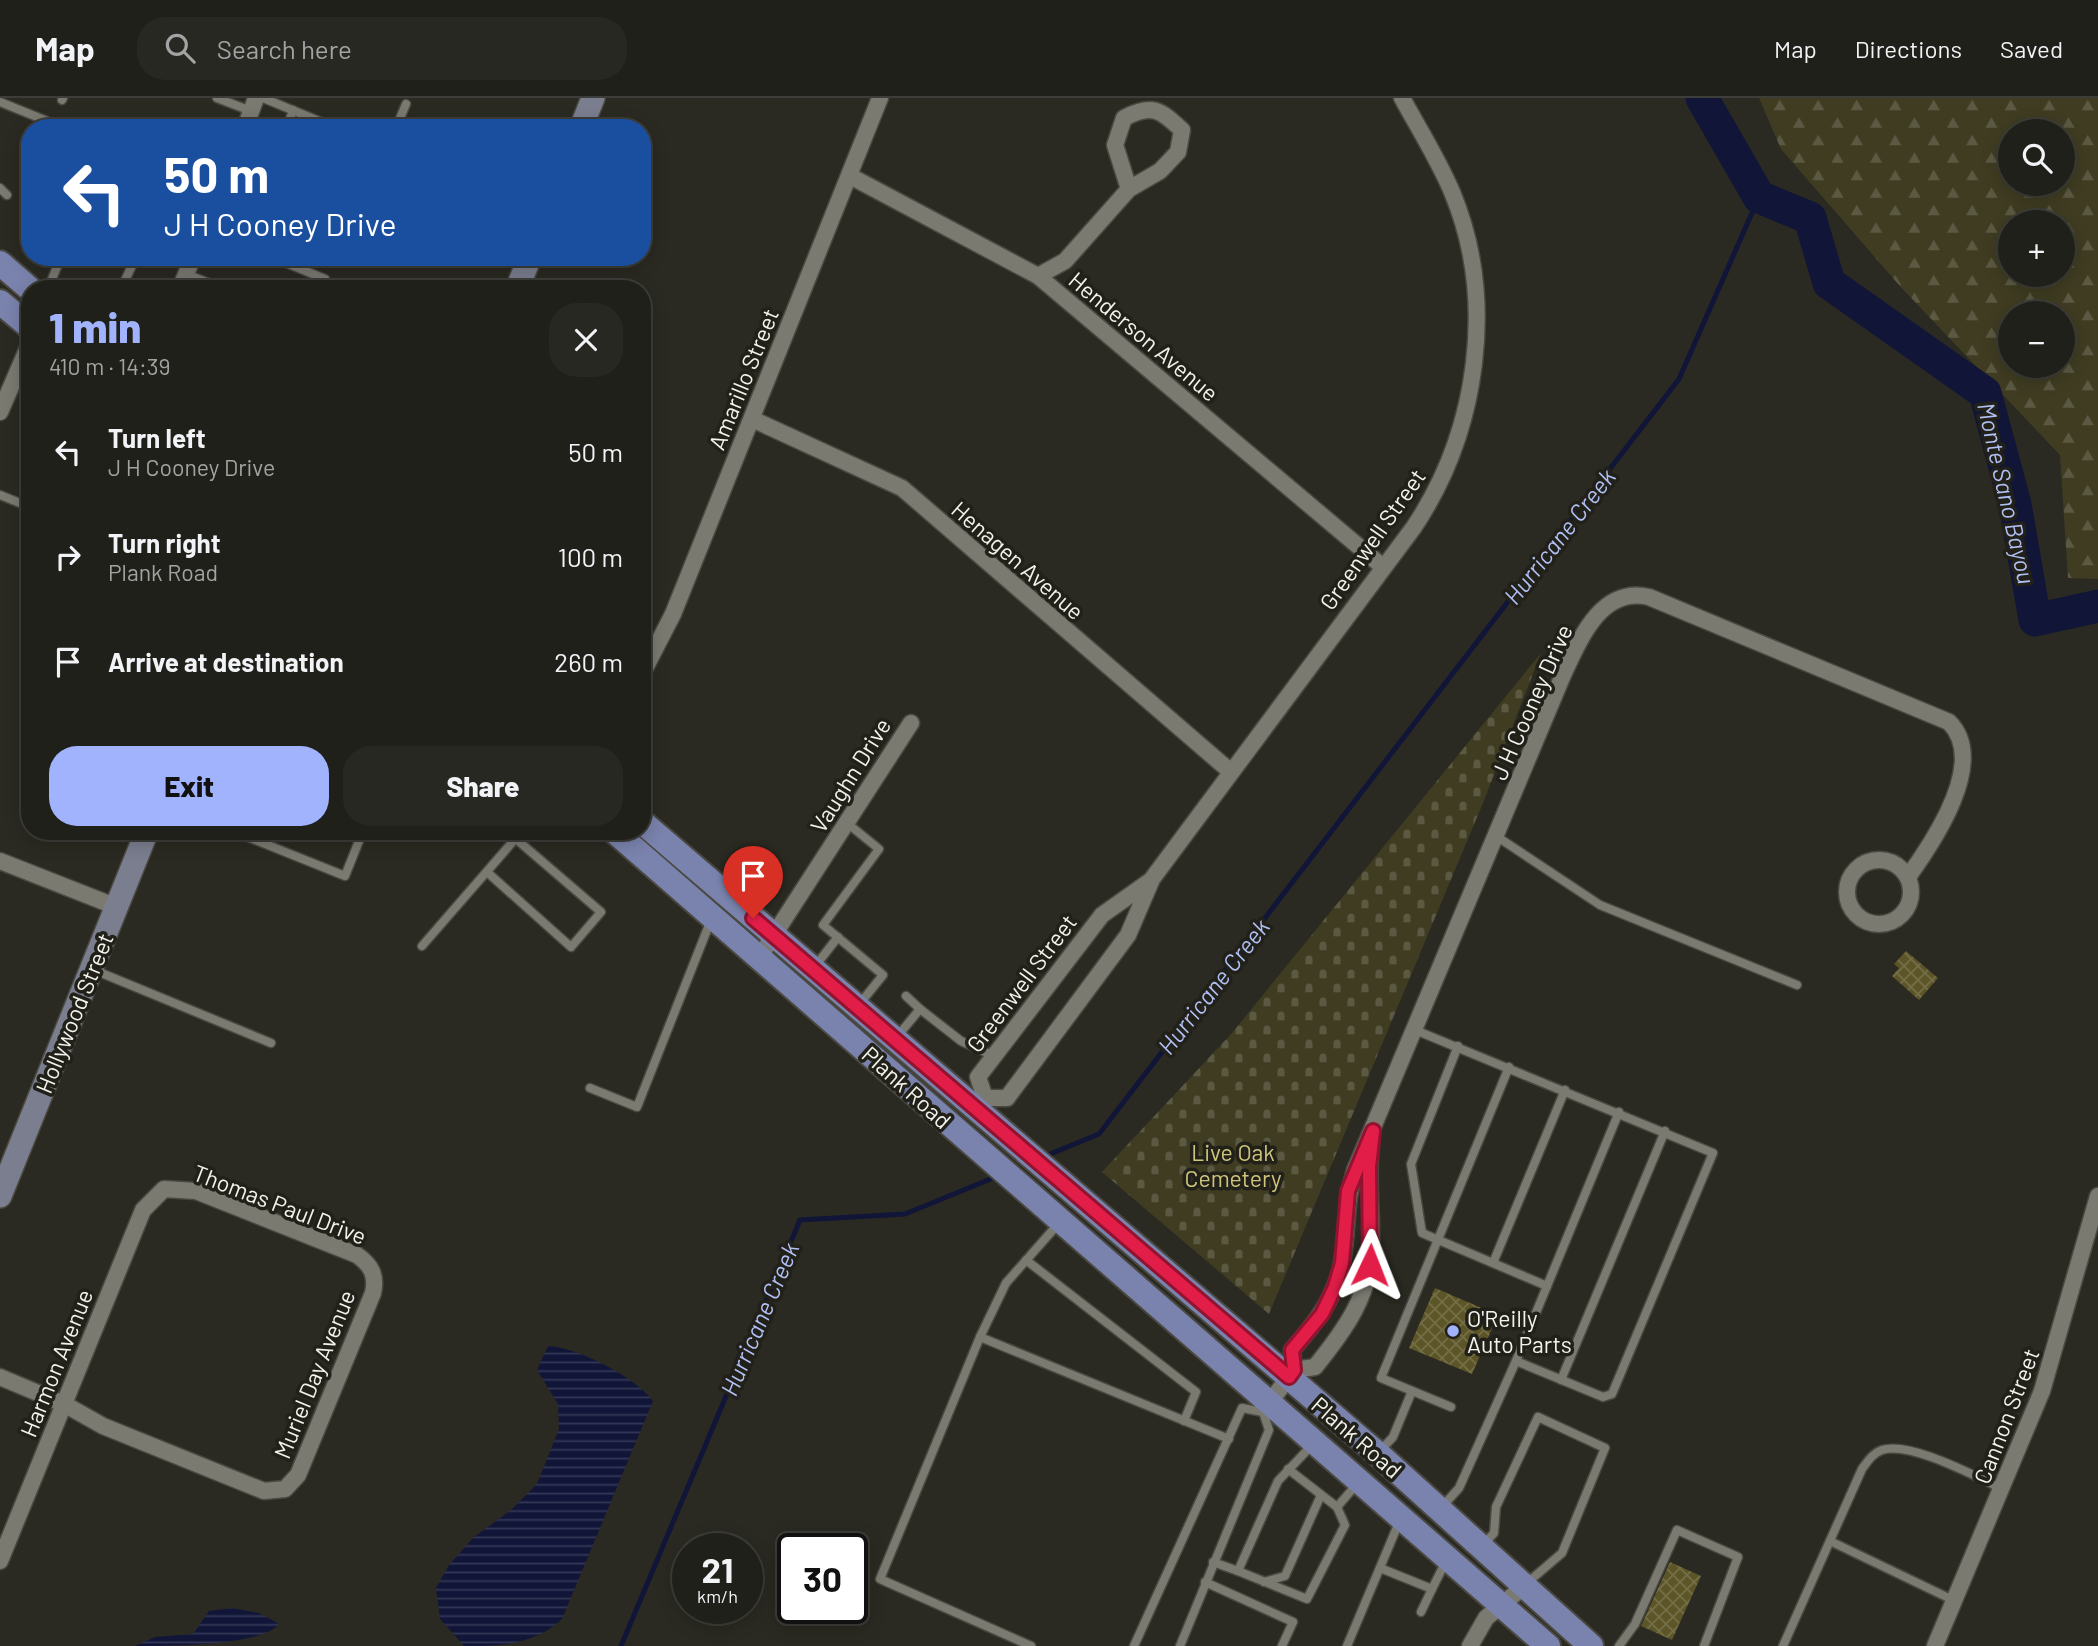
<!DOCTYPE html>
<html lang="en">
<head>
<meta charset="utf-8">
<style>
	:root { --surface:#20201a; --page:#282823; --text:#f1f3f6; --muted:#a2a3a2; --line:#3d3e39; --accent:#a1b3fd }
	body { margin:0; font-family:Barlow,sans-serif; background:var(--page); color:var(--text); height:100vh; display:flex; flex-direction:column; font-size:26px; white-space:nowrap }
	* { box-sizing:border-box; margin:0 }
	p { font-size:23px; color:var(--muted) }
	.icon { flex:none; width:38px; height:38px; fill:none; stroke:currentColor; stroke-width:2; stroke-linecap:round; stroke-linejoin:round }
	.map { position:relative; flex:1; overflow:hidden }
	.details { position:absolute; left:21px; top:182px; width:630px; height:560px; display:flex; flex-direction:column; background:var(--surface); border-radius:28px; box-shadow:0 4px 18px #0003,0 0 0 2px var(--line) }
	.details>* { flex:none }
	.top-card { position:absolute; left:21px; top:21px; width:630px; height:147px; border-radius:28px; box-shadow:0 4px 18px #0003,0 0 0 2px var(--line); background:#1a4fa0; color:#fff; overflow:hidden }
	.fabs { position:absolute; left:1998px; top:21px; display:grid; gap:14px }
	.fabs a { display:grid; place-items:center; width:77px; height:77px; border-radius:50%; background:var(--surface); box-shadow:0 4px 18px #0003,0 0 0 2px var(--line); font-size:35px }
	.speed { position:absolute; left:672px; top:1435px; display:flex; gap:14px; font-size:35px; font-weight:700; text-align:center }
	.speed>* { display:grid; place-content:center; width:91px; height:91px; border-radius:50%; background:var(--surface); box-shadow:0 4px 18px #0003,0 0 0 2px var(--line); line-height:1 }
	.speed small { font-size:18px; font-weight:400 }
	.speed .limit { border:4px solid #111; border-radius:10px; background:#fff; color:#111 }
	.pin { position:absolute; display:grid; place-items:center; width:60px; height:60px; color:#fff; margin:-72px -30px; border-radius:50% 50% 50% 0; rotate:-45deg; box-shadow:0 0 7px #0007 }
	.pin .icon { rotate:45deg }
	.me { position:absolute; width:77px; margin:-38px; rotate:2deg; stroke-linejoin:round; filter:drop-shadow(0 0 5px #0008) }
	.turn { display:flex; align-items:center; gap:24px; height:147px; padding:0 28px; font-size:32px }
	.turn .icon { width:91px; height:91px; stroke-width:2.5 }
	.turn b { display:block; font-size:49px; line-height:60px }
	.round { display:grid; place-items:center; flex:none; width:74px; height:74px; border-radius:28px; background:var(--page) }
	.summary { display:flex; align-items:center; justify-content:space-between; height:119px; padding:0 28px }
	h1 { font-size:42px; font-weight:800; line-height:52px; color:var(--accent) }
	.action { display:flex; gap:14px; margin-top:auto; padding:14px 28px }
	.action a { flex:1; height:80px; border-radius:28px; background:var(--accent); color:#111; font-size:28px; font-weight:800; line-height:80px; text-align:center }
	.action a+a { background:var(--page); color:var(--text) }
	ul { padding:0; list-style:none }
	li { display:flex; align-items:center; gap:21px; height:105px; padding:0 28px }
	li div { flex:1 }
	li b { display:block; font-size:26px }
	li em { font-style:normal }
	header { display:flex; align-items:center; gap:42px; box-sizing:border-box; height:98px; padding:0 35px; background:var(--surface); border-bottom:2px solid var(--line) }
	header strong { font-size:33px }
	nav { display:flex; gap:38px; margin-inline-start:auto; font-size:24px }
	.search { width:490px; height:63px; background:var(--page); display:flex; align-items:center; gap:18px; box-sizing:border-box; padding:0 24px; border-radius:28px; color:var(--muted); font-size:26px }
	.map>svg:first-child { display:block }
	.forest { fill:url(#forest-firs); fill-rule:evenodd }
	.cemetery { fill:url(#cemetery-stones) }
	.water { fill:url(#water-rules) }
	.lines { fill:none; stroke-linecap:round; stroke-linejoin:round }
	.stream { stroke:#111538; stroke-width:5 }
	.river { stroke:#111538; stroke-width:33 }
	.building { fill:url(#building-cross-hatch) }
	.lane-casing { stroke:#494841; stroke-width:11 }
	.street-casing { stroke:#494841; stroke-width:19 }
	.secondary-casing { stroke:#494841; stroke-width:26 }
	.primary-casing { stroke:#494841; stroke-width:28 }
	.lane { stroke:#7b7a71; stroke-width:8 }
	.street { stroke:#7b7a71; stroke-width:16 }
	.secondary { stroke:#7a7e8f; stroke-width:23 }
	.primary { stroke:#7a83ad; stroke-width:24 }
	.route-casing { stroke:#92132f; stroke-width:18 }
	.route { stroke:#e11d48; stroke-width:12 }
	.poi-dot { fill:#a1b3fd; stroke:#212019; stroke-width:2.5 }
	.labels { text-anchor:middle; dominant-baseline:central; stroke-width:7; stroke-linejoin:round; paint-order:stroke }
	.street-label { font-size:23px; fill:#f3f3ee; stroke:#212019 }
	.park-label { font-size:23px; fill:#cfc57a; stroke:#212019 }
	.poi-label { font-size:23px; fill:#f3f3ee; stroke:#212019; text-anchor:start }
	.water-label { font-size:24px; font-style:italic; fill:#b1bff4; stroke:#212019 }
</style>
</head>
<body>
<header>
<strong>Map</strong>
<div class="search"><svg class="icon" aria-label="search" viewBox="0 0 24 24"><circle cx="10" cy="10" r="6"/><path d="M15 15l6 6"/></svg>Search here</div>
<nav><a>Map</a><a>Directions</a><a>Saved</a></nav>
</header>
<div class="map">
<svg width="2098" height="1548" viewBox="0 0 2098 1548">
	<defs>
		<pattern id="forest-firs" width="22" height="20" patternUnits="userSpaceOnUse" patternTransform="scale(1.75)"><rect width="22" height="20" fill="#3f3c22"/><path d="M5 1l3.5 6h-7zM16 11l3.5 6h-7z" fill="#5b5942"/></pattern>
		<pattern id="cemetery-stones" width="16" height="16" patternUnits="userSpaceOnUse" patternTransform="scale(1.75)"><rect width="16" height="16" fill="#3f3c22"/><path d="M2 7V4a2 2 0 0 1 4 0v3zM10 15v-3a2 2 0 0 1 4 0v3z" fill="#5b5942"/></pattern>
		<pattern id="water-rules" width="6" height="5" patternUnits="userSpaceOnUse" patternTransform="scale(1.75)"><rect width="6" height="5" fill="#111538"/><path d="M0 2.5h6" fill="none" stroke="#343855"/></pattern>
		<pattern id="building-cross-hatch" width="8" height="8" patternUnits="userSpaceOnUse" patternTransform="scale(1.75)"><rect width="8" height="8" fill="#5c5527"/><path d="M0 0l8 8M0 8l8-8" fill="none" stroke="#746e47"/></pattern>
	</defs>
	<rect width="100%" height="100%" fill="#2a2a22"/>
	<path class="forest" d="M 1759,0 L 2098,0 L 2098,481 L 2068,480 L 2060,357 L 1899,187 L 1781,51 ZM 2011,33 L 2063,33 L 2063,86 L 2011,86 ZM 2011,124 L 2063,124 L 2063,177 L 2011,177 ZM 2011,215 L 2063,215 L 2063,268 L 2011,268 Z"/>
	<path class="cemetery" d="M 1541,555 L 1483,705 L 1269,1216 L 1102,1074 L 1232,935 Z"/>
	<g class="water">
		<path d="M 548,1248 C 577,1249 637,1280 653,1303 L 562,1521 C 535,1547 500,1548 464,1548 L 440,1521 L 436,1490 L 449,1467 L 474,1439 L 511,1412 L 537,1386 L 559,1331 L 558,1306 L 537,1272 Z"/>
		<path d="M 232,1510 L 259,1515 L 279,1526 C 263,1548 166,1548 135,1548 L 155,1539 L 193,1536 L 209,1513 Z"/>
	</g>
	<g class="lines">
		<g class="stream">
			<path d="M 1043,1059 L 1099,1036 L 1679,281 L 1759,99"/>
			<path d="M 621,1548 L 800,1122 L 905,1116 L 998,1078"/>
		</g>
		<path class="river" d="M 1702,0 L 1759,99 L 1810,120 L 1829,185 L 1985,295 L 2015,406 L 2035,522 L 2098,508"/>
	</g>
	<g class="building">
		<path d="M 1906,853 L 1938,880 L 1919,902 L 1892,878 L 1899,870 L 1894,866 Z"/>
		<path d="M 1435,1190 L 1498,1217 L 1472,1276 L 1409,1250 Z"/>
		<path d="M 1670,1464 L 1701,1478 L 1672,1542 L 1641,1528 Z"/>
	</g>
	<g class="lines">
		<defs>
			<g id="lane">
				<path d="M 217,0 L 251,13"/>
				<path d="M 263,0 L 336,30"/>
				<path d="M 62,2 L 63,0"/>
				<path d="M 0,4 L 47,23"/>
				<path d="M 287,30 L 293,12"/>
				<path d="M 396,30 L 406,6"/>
				<path d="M 0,90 L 7,97"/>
				<path d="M 272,159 L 325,181"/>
				<path d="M 186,176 L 224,191"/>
				<path d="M 48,191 L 61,159"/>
				<path d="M 121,191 L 136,159"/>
				<path d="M 0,397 L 30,409"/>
				<path d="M 847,725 L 879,751 L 823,827 L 883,877 L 858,908"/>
				<path d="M 233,733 L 345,778 L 363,733"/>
				<path d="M 1496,738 L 1600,807 L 1797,887"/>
				<path d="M 487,774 L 571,849 L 601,814 L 516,741"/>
				<path d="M 422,848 L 522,733"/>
				<path d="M 816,867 L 838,839"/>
				<path d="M 94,872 L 271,945"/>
				<path d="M 906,898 L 920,911"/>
				<path d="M 1415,932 L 1713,1055 L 1612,1296 L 1603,1299 L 1516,1263 L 1459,1390 L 1441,1410"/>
				<path d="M 896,940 L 920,911 L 961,943 L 994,958"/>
				<path d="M 1458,948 L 1411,1066 L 1422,1135 L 1547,1188"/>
				<path d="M 590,990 L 637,1009 L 711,822"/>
				<path d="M 1059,1125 L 1006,1185 L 980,1239 L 1229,1341"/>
				<path d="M 1026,1162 L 1196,1294 L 1184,1323"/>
				<path d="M 1493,1165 L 1565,992"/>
				<path d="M 980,1239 L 880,1481 L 1031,1548"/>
				<path d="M 1516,1263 L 1619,1014"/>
				<path d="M 1561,1282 L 1665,1033"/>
				<path d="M 1451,1309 L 1381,1280 L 1509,969"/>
				<path d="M 1379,1354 L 1393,1339 L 1412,1293"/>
				<path d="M 1288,1371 L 1337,1409 L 1357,1386"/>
				<path d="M 1830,1443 L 1955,1503"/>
				<path d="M 1483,1447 L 1494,1435 L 1496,1409 L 1538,1319 L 1605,1350 L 1562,1455 L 1527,1485"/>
				<path d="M 1213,1464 L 1238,1473 L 1278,1383 L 1313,1346"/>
				<path d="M 1380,1470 L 1432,1491 L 1446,1463"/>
				<path d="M 1238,1473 L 1307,1501 L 1345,1427 L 1337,1409"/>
				<path d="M 1205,1484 L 1293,1524 L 1282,1548"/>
				<path d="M 1264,1484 L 1285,1478 L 1321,1397"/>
				<path d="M 1421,1514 L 1432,1491"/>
				<path d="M 1134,1548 L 1242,1310 L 1263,1314 L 1269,1332 L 1180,1548"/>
				<path d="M 1347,1548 L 1400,1422"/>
				<path d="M 1619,1548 L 1635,1526 L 1677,1432 L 1738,1459 L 1704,1548"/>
				<path d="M 1783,1548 L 1862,1371 C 1868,1363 1873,1355 1882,1352 C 1911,1343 1976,1379 2003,1391"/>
			</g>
			<g id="street">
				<path d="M 245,30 L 256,0"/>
				<path d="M 850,78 L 1038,178 L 1383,469"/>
				<path d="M 1038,178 L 1065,163 L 1129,91 L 1160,73 L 1178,54 L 1182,32 C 1160,12 1153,5 1124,20 L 1115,47 L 1129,91"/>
				<path d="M 180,191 L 193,159"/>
				<path d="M 0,314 L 30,245"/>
				<path d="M 752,321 L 902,390 L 1231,674"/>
				<path d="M 642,576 L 673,516 L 880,0"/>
				<circle cx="1879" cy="794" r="32"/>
				<path d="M 0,763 L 117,809"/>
				<path d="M 759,860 L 911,625"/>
				<path d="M 985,1000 L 1007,1000 L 1128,837 L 1152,781 L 1414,429 C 1478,333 1497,202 1452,94 C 1438,61 1419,31 1402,0"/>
				<path d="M 985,1000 L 978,979 L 1102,817 L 1150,783"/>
				<path d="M 1294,1272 L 1315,1269 C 1344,1233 1371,1197 1371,1149 C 1372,1114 1367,1080 1371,1046"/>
				<path d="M 0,1279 L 64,1306 L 103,1328 L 264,1393 L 285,1391 L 298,1377 L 373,1195 C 377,1177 371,1167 357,1157 L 196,1093 L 164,1091 L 143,1112 L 0,1463"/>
				<path d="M 1265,1311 L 1294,1272 L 1292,1252 C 1315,1226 1336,1199 1342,1164 C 1348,1132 1345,1103 1355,1072 L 1563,577 C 1580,541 1601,488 1649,499 L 1949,624 C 1988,663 1934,743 1908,779"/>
				<path d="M 1470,1548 L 1486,1520 L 1523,1489"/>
				<path d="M 1935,1548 L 2042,1293 L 2098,1098"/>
			</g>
			<g id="secondary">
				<path d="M 581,30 L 593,0"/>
				<path d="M 517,191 L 530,159"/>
				<path d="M 0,1098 L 147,733"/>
			</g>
			<g id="primary">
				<path d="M 0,165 L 30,191"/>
				<path d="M 0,204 L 30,229"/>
				<path d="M 642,724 L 1377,1355 L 1591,1548"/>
				<path d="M 614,733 L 1548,1548"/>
			</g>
		</defs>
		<use href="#lane" class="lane-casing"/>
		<use href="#street" class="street-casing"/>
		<use href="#secondary" class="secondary-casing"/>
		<use href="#primary" class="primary-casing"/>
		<use href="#lane" class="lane"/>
		<use href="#street" class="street"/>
		<use href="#secondary" class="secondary"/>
		<use href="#primary" class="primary"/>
	</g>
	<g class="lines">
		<defs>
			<path id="route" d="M 753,820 L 1289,1279 L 1294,1272 L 1292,1252 L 1322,1216 L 1335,1189 L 1342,1165 L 1348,1093 L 1373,1033 L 1369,1069 L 1370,1167"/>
		</defs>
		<use href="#route" class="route-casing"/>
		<use href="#route" class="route"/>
	</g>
	<circle class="poi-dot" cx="1453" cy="1233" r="7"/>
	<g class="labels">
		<g class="street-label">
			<text transform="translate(1144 238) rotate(40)">Henderson Avenue</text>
			<text transform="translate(743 281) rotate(-68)">Amarillo Street</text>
			<text transform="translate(1372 441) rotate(-55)">Greenwell Street</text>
			<text transform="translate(1018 462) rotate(41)">Henagen Avenue</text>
			<text transform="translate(1531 604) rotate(-66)">J H Cooney Drive</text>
			<text transform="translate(850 677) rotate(-58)">Vaughn Drive</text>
			<text transform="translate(1021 885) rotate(-53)">Greenwell Street</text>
			<text transform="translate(74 915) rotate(-68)">Hollywood Street</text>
			<text transform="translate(907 989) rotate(42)">Plank Road</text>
			<text transform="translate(280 1106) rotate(21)">Thomas Paul Drive</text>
			<text transform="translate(56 1265) rotate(-68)">Harmon Avenue</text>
			<text transform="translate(314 1276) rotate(-68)">Muriel Day Avenue</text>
			<text transform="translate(2006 1318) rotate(-69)">Cannon Street</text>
			<text transform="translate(1357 1339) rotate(41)">Plank Road</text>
		</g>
		<g class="park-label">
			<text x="1233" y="1054">Live Oak<tspan x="1233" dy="26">Cemetery</tspan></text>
		</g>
		<g class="poi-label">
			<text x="1467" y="1220">O'Reilly<tspan x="1467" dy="26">Auto Parts</tspan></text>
		</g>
		<g class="water-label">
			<text transform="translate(2007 395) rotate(77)">Monte Sano Bayou</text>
			<text transform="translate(1559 438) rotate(-52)">Hurricane Creek</text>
			<text transform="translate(1213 888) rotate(-52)">Hurricane Creek</text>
			<text transform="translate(759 1221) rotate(-67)">Hurricane Creek</text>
		</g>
	</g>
</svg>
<div class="fabs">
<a><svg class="icon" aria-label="search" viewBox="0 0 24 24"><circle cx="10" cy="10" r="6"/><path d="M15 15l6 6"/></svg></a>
<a>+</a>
<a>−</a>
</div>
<div class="speed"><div>21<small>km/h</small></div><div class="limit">30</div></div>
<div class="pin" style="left:753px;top:820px;background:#d93025"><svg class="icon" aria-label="arrive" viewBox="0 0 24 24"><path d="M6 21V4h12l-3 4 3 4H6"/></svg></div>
<svg class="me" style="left:1370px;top:1167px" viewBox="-20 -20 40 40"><path d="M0-17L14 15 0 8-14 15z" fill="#e11d48" stroke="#fff" stroke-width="4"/></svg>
<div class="top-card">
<div class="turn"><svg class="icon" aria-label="left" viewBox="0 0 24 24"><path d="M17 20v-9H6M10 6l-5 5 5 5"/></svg><div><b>50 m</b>J H Cooney Drive</div></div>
</div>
<section class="details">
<div class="summary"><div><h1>1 min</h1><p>410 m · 14:39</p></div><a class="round"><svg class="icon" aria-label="close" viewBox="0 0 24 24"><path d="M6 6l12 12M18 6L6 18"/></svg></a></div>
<ul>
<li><svg class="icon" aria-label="left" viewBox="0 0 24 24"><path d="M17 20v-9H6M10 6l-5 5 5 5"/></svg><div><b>Turn left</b><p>J H Cooney Drive</p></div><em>50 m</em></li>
<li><svg class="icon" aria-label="right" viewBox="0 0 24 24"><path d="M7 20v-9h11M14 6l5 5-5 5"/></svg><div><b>Turn right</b><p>Plank Road</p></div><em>100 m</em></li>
<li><svg class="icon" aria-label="arrive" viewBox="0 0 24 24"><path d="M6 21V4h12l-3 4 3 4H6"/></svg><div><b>Arrive at destination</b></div><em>260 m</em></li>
</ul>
<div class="action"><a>Exit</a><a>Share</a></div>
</section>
</div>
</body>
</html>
